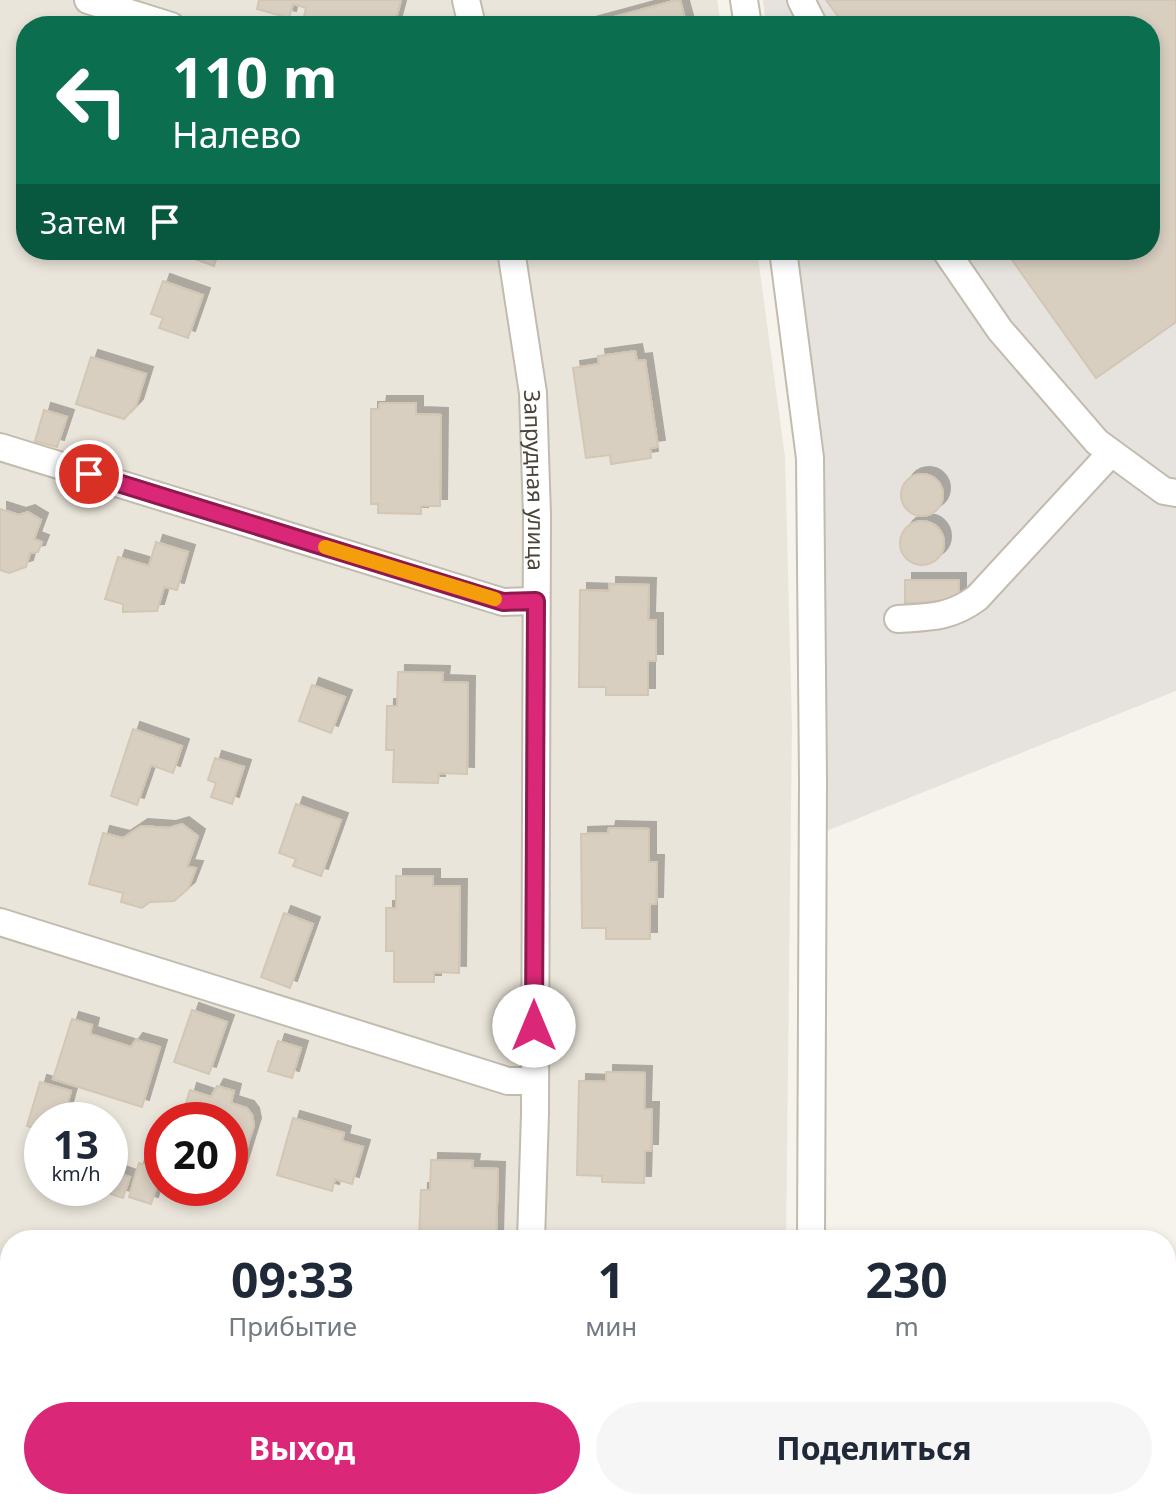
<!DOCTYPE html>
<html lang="ru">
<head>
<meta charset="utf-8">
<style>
	:root { --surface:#fff; --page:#f6f6f7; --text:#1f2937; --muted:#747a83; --accent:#db2777 }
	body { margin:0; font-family:"Noto Sans",sans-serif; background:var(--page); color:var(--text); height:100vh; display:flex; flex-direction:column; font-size:30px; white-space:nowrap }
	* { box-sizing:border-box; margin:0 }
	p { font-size:26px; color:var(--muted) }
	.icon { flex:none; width:44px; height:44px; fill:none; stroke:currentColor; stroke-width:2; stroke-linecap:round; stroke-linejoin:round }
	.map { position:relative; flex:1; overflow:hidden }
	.drawer { position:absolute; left:0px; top:1230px; width:1176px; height:280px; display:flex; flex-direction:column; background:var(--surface); border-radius:32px 32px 0 0; box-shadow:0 4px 12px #0003 }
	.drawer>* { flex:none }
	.hud { position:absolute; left:16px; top:16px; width:1144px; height:244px; border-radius:32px; box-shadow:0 4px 12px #0003; background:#0b6e4f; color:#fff; overflow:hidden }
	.speed { position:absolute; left:24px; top:1102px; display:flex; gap:16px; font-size:40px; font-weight:700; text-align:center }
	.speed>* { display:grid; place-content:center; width:104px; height:104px; border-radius:50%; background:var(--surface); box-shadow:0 4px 12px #0003; line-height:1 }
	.speed small { font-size:20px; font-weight:400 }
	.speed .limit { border:12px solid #d22; background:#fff; color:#111 }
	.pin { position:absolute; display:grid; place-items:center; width:68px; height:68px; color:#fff; margin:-34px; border:4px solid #fff; border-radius:50%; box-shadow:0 2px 8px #0007 }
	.me { position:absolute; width:88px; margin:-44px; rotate:0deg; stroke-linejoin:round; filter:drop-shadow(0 0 6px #0008) }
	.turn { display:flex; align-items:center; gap:28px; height:168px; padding:0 24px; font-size:36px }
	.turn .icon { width:104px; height:104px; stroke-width:2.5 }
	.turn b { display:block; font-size:56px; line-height:68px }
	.then { display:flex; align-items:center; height:76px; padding:0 24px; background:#0003; gap:16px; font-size:30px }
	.eta { display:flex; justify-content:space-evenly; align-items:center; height:136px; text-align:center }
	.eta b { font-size:48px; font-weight:700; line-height:56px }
	.action { display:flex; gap:16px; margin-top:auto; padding:16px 24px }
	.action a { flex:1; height:92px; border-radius:48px; background:var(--accent); color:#fff; font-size:32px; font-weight:700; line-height:92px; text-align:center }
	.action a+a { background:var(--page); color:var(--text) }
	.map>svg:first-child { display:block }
	.residential { fill:#eae5da; fill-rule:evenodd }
	.industrial { fill:#e6e2dd }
	.green { fill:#d2eab5 }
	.building { fill:#d8cfc1; stroke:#d3c7b4; stroke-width:2; filter:url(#shadow) }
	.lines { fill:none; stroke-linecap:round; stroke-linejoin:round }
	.minor-casing { stroke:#c2bbae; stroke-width:30 }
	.minor { stroke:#fff; stroke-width:26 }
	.route-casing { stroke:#8e194d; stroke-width:20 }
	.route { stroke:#db2777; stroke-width:14 }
	.slow { stroke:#f59e0b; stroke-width:14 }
	.labels { text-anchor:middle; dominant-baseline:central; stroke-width:7; stroke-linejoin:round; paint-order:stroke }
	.street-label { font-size:22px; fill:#4b4439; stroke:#fff }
</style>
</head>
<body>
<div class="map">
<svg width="1176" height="1510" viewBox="0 0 1176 1510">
	<defs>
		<filter id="shadow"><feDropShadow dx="7" dy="-7" stdDeviation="0" flood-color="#0004"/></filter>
	</defs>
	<rect width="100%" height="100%" fill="#f6f3ec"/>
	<path class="residential" d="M 0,0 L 717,0 L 721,26 L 26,26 L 26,250 L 757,250 L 785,457 L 792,726 L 786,1240 L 10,1240 L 10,1500 L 167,1500 L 142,1510 L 0,1510 ZM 42,1120 L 110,1120 L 110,1188 L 42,1188 ZM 162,1120 L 230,1120 L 230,1188 L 162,1188 Z"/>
	<path class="industrial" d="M 763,0 L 1176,0 L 1176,691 L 824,832 L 795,250 L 1150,250 L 1150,26 L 766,26 Z"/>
	<path class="green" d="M 317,1500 L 609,1500 L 598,1510 L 273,1510 Z"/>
	<g class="building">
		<path d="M 259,0 L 401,0 L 394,26 L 339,26 L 304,16 L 306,8 L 293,4 L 289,18 L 257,9 Z"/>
		<path d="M 680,0 L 687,26 L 581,26 L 677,0 Z"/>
		<path d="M 826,0 L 1176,0 L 1176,322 L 1096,378 L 1005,250 L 1150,250 L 1150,26 L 845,26 Z"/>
		<path d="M 191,250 L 219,250 L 214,266 L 189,257 Z"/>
		<path d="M 163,281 L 203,295 L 188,338 L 159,328 L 163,318 L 151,314 Z"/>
		<path d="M 635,351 L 637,361 L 645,360 L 658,447 L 650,448 L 651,458 L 611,464 L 610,455 L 586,458 L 573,368 L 599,364 L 598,356 Z"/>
		<path d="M 91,357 L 146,374 L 136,406 L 124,419 L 76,404 Z"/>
		<path d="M 380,403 L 416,403 L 416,414 L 441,415 L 440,506 L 421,506 L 421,514 L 378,513 L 378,504 L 371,504 L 371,409 L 379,409 Z"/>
		<path d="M 44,410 L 67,417 L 57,447 L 35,441 Z"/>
		<circle cx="922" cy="495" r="21"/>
		<path d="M 0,509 L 19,515 L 28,512 L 41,520 L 34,539 L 42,542 L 38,552 L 30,553 L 26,567 L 9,573 L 0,570 Z"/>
		<circle cx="922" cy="543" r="22"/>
		<path d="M 156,542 L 188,552 L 177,590 L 164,587 L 157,611 L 123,612 L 123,604 L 105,599 L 118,557 L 149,566 Z"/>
		<path d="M 905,580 L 959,580 L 959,602 L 905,603 Z"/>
		<path d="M 609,584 L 649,585 L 648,620 L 656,620 L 656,661 L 648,661 L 648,695 L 606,695 L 606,687 L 579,687 L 580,590 L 609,591 Z"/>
		<path d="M 398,672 L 443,673 L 442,682 L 468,683 L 467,774 L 439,773 L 438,783 L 393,782 L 394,750 L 386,750 L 387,706 L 397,706 Z"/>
		<path d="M 312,685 L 345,697 L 331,733 L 299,721 Z"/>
		<path d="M 133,729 L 182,746 L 173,773 L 151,765 L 137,805 L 111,796 Z"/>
		<path d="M 215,758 L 244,767 L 232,804 L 211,797 L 216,783 L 208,780 Z"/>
		<path d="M 296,804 L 341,820 L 321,876 L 293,866 L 296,859 L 279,853 Z"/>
		<path d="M 182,824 L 198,836 L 187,867 L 196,868 L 188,889 L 174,901 L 150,902 L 142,908 L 121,902 L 123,893 L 89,884 L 103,833 L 123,838 L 141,826 L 169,828 Z"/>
		<path d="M 609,828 L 649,829 L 649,862 L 657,862 L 656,904 L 650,904 L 650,939 L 606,939 L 606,928 L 582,928 L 581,834 L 608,833 Z"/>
		<path d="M 396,876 L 433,876 L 433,886 L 460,886 L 459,973 L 434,972 L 434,982 L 394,982 L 394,951 L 386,951 L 386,908 L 396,908 Z"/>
		<path d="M 284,913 L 313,924 L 290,988 L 261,977 Z"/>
		<path d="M 192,1010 L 227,1022 L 209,1074 L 174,1062 Z"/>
		<path d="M 72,1019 L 92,1025 L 90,1034 L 131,1047 L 136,1040 L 160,1047 L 142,1107 L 53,1079 Z"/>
		<path d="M 278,1041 L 301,1048 L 292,1078 L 268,1071 Z"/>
		<path d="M 606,1072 L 645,1073 L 644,1109 L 652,1109 L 651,1151 L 645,1151 L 644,1183 L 602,1182 L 602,1176 L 577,1175 L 579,1081 L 606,1082 Z"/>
		<path d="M 40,1082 L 71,1091 L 63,1120 L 42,1120 L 42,1130 L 27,1126 Z"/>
		<path d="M 217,1086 L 234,1091 L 231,1103 L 247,1108 L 252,1115 L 254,1125 L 240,1170 L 230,1167 L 230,1120 L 181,1120 L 190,1090 L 211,1097 Z"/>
		<path d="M 293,1118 L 344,1133 L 342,1141 L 363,1147 L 352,1184 L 335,1179 L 332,1191 L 277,1175 Z"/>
		<path d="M 431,1160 L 473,1161 L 472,1168 L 498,1169 L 496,1240 L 419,1238 L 421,1190 L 430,1190 Z"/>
		<path d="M 139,1163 L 162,1170 L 151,1204 L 129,1197 Z"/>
		<path d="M 110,1170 L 130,1177 L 123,1198 L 93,1188 L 110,1188 Z"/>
		<path d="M 0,1339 L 10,1343 L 8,1393 L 0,1390 Z"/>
	</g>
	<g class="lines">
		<defs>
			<g id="minor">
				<path d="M 88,0 L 171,26"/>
				<path d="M 466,0 L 472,26"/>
				<path d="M 744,0 L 748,26"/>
				<path d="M 801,0 L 814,26"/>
				<path id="s1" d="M 511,250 L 533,393 L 537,515 L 535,1114 L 531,1240"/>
				<path d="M 783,250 L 810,458 L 813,779 L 811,1240"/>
				<path d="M 945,250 L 1000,330 L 1097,442 L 1164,491 L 1176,493"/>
				<path d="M 0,447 L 503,602 L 536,601"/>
				<path d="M 898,619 C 929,617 950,618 977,598 L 1111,453"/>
				<path d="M 0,922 L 508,1081 L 534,1081"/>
				<path d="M 0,1448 L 10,1451"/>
				<path d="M 815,1500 L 816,1510"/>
				<path d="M 29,1510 L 55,1500"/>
			</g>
		</defs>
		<use href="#minor" class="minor-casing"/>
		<use href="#minor" class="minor"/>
	</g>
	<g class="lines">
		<defs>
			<path id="route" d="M 89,474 L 503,602 L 536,601 L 534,1026"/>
		</defs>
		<use href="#route" class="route-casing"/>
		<use href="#route" class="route"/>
		<path class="slow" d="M 325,547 L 495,599"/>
	</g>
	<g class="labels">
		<g class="street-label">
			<text stroke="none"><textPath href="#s1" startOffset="232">Запрудная улица</textPath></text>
		</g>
	</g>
</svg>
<div class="speed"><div>13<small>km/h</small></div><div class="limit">20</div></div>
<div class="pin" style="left:89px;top:474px;background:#d93025"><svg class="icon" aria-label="arrive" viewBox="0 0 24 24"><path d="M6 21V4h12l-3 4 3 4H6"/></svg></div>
<svg class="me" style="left:534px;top:1026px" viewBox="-20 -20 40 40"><circle r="19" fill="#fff"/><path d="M0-13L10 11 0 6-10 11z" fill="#db2777"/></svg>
<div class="hud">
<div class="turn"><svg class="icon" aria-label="left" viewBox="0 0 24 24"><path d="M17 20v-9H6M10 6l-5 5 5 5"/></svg><div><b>110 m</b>Налево</div></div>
<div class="then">Затем<svg class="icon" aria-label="arrive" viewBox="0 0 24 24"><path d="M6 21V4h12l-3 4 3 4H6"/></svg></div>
</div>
<section class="drawer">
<div class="eta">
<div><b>09:33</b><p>Прибытие</p></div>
<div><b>1</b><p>мин</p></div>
<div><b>230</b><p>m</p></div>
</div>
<div class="action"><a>Выход</a><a>Поделиться</a></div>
</section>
</div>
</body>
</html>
